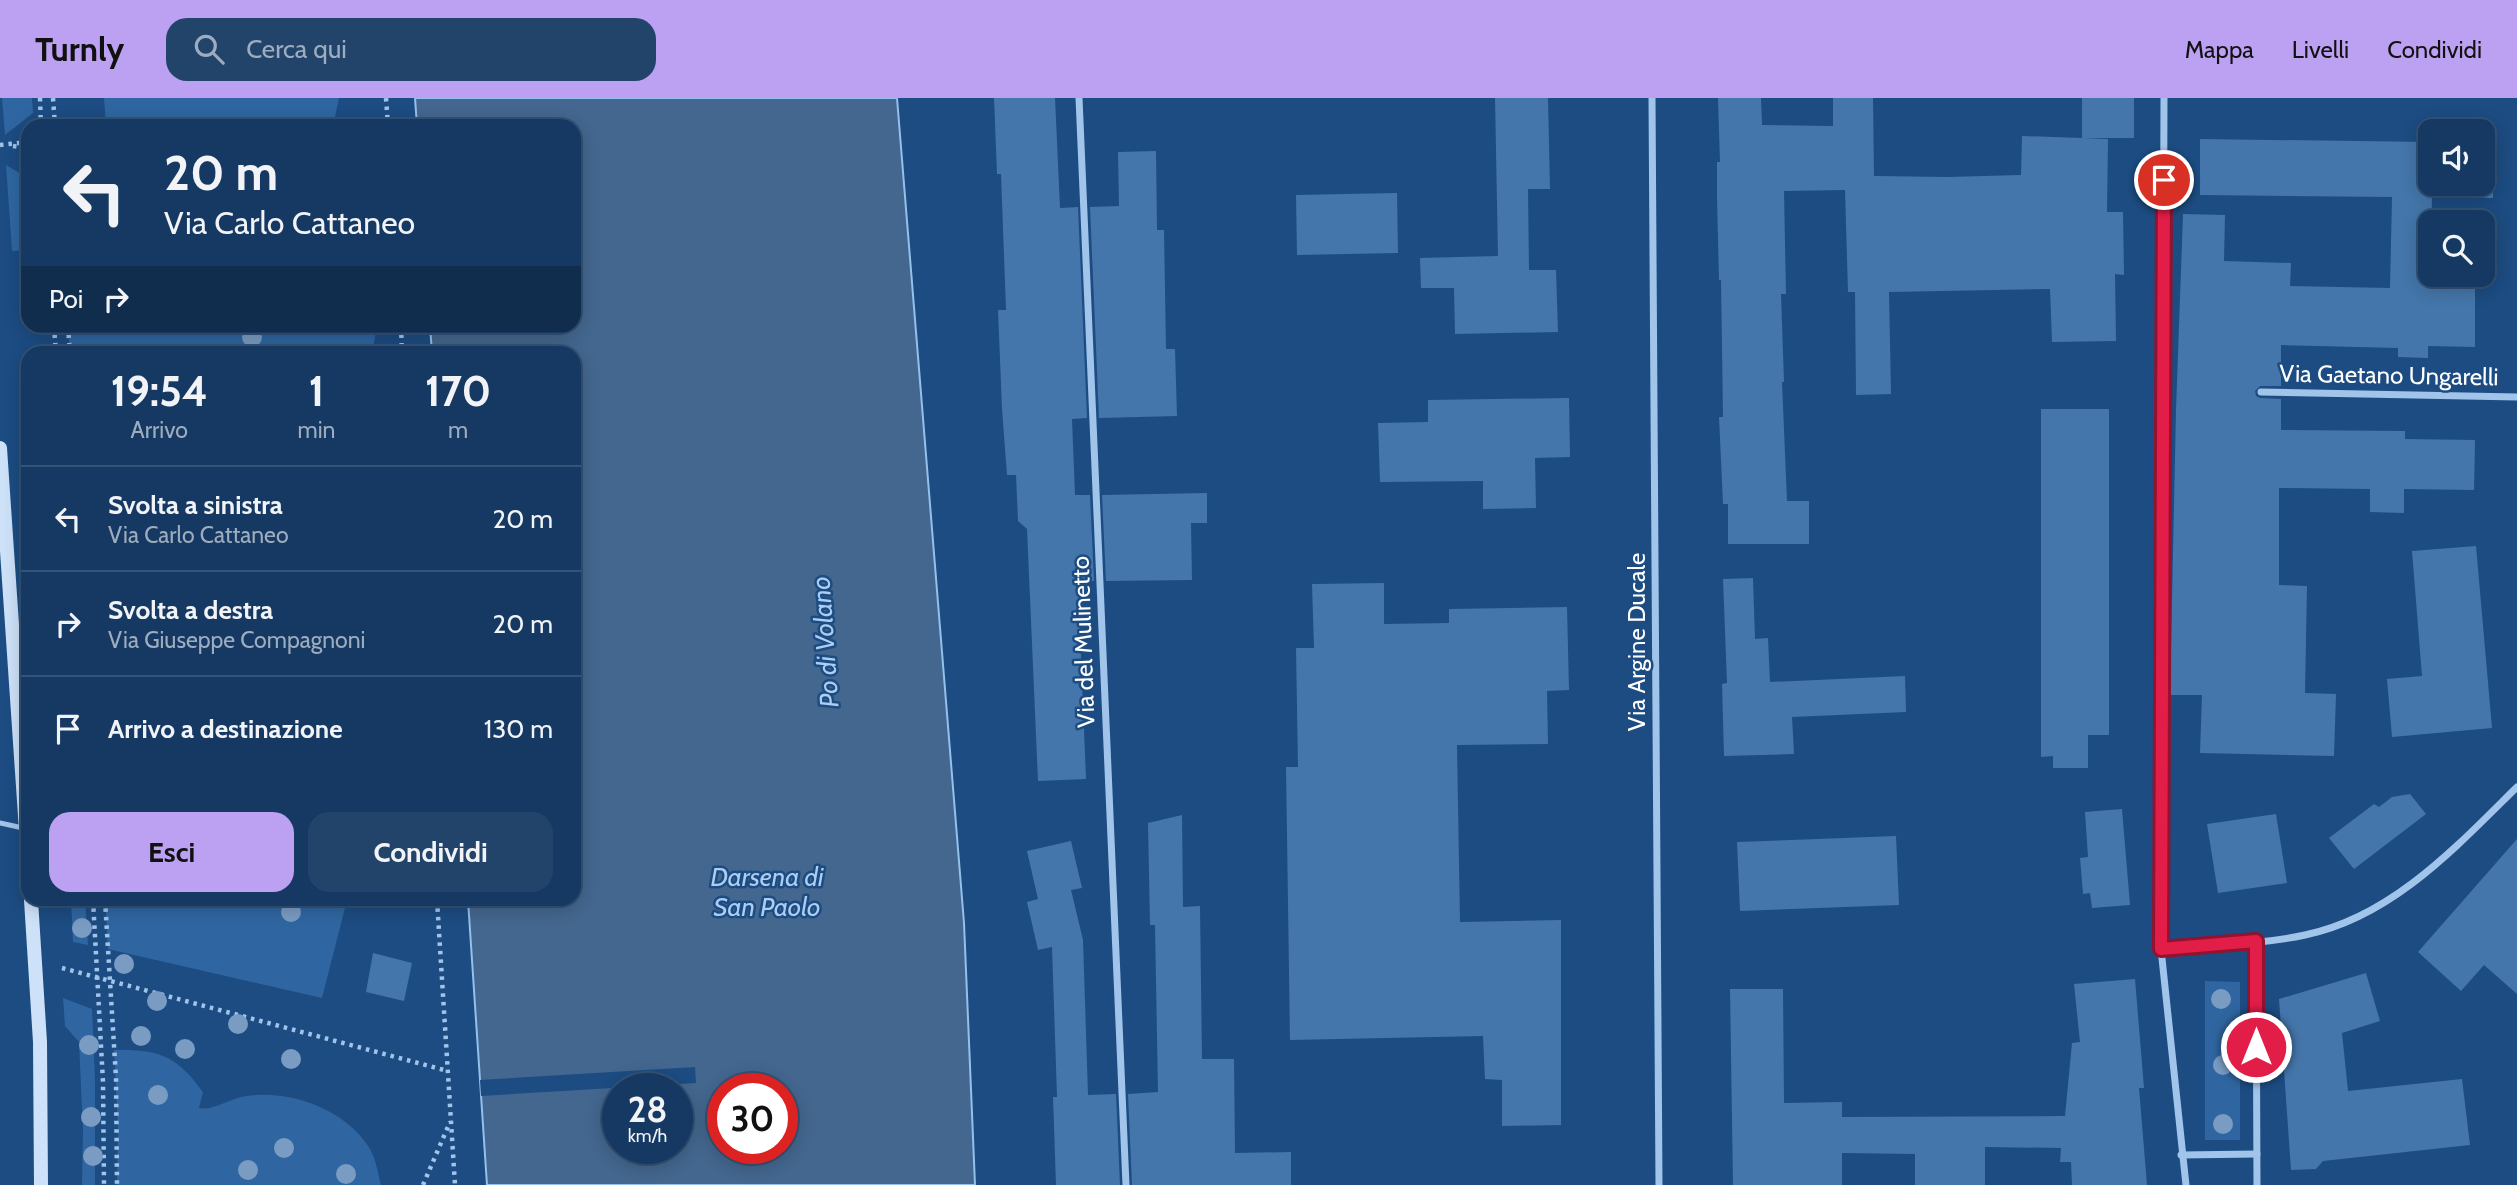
<!DOCTYPE html>
<html lang="it">
<head>
<meta charset="utf-8">
<style>
	:root { --surface:#153962; --page:#22446b; --text:#f1f3f6; --muted:#9dacbe; --line:#345377; --accent:#bca0f2 }
	body { margin:0; font-family:Cabin,sans-serif; background:var(--page); color:var(--text); height:100vh; display:flex; flex-direction:column; font-size:26px; white-space:nowrap }
	* { box-sizing:border-box; margin:0 }
	p { font-size:23px; color:var(--muted) }
	.icon { flex:none; width:38px; height:38px; fill:none; stroke:currentColor; stroke-width:2; stroke-linecap:round; stroke-linejoin:round }
	.map { position:relative; flex:1; overflow:hidden }
	.drawer { position:absolute; left:21px; top:248px; width:560px; height:560px; display:flex; flex-direction:column; background:var(--surface); border-radius:21px; box-shadow:0 4px 18px #0003,0 0 0 2px var(--line) }
	.drawer>* { flex:none }
	.banner { position:absolute; left:21px; top:21px; width:560px; height:214px; border-radius:21px; box-shadow:0 4px 18px #0003,0 0 0 2px var(--line); background:#153962; color:var(--text); overflow:hidden }
	.buttons { position:absolute; left:2418px; top:21px; display:grid; gap:14px }
	.buttons a { display:grid; place-items:center; width:77px; height:77px; border-radius:14px; background:var(--surface); box-shadow:0 4px 18px #0003,0 0 0 2px var(--line); font-size:35px }
	.speed { position:absolute; left:602px; top:975px; display:flex; gap:14px; font-size:35px; font-weight:700; text-align:center }
	.speed>* { display:grid; place-content:center; width:91px; height:91px; border-radius:50%; background:var(--surface); box-shadow:0 4px 18px #0003,0 0 0 2px var(--line); line-height:1 }
	.speed small { font-size:18px; font-weight:400 }
	.speed .limit { border:10px solid #d22; background:#fff; color:#111 }
	.pin { position:absolute; display:grid; place-items:center; width:60px; height:60px; color:#fff; margin:-30px; border:4px solid #fff; border-radius:50%; box-shadow:0 2px 7px #0007 }
	.me { position:absolute; width:77px; margin:-38px; rotate:0deg; stroke-linejoin:round; filter:drop-shadow(0 0 5px #0008) }
	.turn { display:flex; align-items:center; gap:24px; height:147px; padding:0 28px; font-size:32px }
	.turn .icon { width:91px; height:91px; stroke-width:2.5 }
	.turn b { display:block; font-size:49px; line-height:60px }
	.then { display:flex; align-items:center; height:66px; padding:0 28px; background:#0003; gap:14px; font-size:26px }
	.eta { display:flex; justify-content:space-evenly; align-items:center; height:119px; text-align:center }
	.eta b { font-size:42px; font-weight:700; line-height:49px }
	.primary-button { display:flex; gap:14px; margin-top:auto; padding:14px 28px }
	.primary-button a { flex:1; height:80px; border-radius:21px; background:var(--accent); color:#111; font-size:28px; font-weight:700; line-height:80px; text-align:center }
	.primary-button a+a { background:var(--page); color:var(--text) }
	ul { padding:0; list-style:none }
	li { display:flex; align-items:center; gap:21px; height:105px; padding:0 28px; border-top:2px solid var(--line) }
	li div { flex:1 }
	li b { display:block; font-size:26px }
	li em { font-style:normal }
	header { display:flex; align-items:center; gap:42px; box-sizing:border-box; height:98px; padding:0 35px; background:var(--accent); color:#111 }
	header strong { font-size:33px }
	nav { display:flex; gap:38px; margin-inline-start:auto; font-size:24px }
	.search { width:490px; height:63px; background:var(--page); display:flex; align-items:center; gap:18px; box-sizing:border-box; padding:0 24px; border-radius:21px; color:var(--muted); font-size:26px }
	.map>svg:first-child { display:block }
	.green { fill:#2f66a1 }
	.water { fill:#44678f; stroke:#94c0ec; stroke-width:2; fill-rule:evenodd }
	.pier { fill:#1c4c82 }
	.building { fill:#4476ab }
	.lines { fill:none; stroke-linecap:round; stroke-linejoin:round }
	.path { stroke:#a1c4ea; stroke-width:4.5; stroke-dasharray:3.5 5; stroke-linecap:butt }
	.lane { stroke:#a1c4ea; stroke-width:5 }
	.street { stroke:#a1c4ea; stroke-width:7 }
	.secondary { stroke:#cde1f8; stroke-width:14 }
	.tree { fill:#7a9cc3 }
	.route-casing { stroke:#92132f; stroke-width:18 }
	.route { stroke:#e11d48; stroke-width:12 }
	.labels { text-anchor:middle; dominant-baseline:central; stroke-width:5; stroke-linejoin:round; paint-order:stroke }
	.street-label { font-size:24px; fill:#fff; stroke:#1c4c82 }
	.water-label { font-size:26px; font-style:italic; fill:#adcef2; stroke:#1c4c82 }
</style>
</head>
<body>
<header>
<strong>Turnly</strong>
<div class="search"><svg class="icon" aria-label="search" viewBox="0 0 24 24"><circle cx="10" cy="10" r="6"/><path d="M15 15l6 6"/></svg>Cerca qui</div>
<nav><a>Mappa</a><a>Livelli</a><a>Condividi</a></nav>
</header>
<div class="map">
<svg width="2517" height="1087" viewBox="0 0 2517 1087">
	<rect width="100%" height="100%" fill="#1c4c82"/>
	<g class="green">
		<path d="M 2,0 L 32,0 L 33,15 L 5,37 Z"/>
		<path d="M 104,0 L 339,0 L 333,28 L 106,28 Z"/>
		<path d="M 6,67 L 28,80 L 28,174 L 26,152 L 12,153 Z"/>
		<path d="M 68,228 L 377,228 L 372,256 L 70,255 Z"/>
		<path d="M 71,802 L 85,802 L 88,847 L 73,844 Z"/>
		<path d="M 105,802 L 347,802 L 322,900 L 108,851 Z"/>
		<path d="M 2205,883 L 2240,884 L 2240,1042 L 2205,1042 Z"/>
		<path d="M 63,900 L 92,911 L 95,981 L 95,1087 L 82,1087 L 83,1032 L 79,944 L 65,928 Z"/>
		<path d="M 114,952 C 159,951 176,957 203,994 L 199,1010 C 212,1013 228,1002 241,999 C 286,990 345,1010 370,1051 C 376,1061 378,1076 381,1087 L 117,1087 L 118,1031 Z"/>
	</g>
	<path class="water" d="M 415,0 L 897,0 L 964,825 L 975,1087 L 487,1087 L 468,802 L 574,802 L 574,256 L 432,255 L 430,228 L 574,228 L 574,28 L 417,28 ZM 618,990 L 677,990 L 677,1050 L 618,1050 ZM 723,990 L 782,990 L 782,1050 L 723,1050 Z"/>
	<path class="pier" d="M 695,969 L 696,985 L 481,998 L 480,982 Z"/>
	<g class="building">
		<path d="M 994,0 L 1055,0 L 1060,110 L 1078,109 L 1087,320 L 1072,321 L 1075,397 L 1090,397 L 1094,483 L 1078,484 L 1086,681 L 1038,683 L 1027,431 L 1018,423 L 1016,377 L 1007,377 L 1002,311 L 998,212 L 1006,212 L 1001,76 L 997,76 Z"/>
		<path d="M 1495,0 L 1548,0 L 1550,91 L 1528,91 L 1529,172 L 1556,172 L 1558,234 L 1455,236 L 1454,190 L 1421,190 L 1420,160 L 1498,158 Z"/>
		<path d="M 1718,0 L 1761,0 L 1762,27 L 1833,28 L 1833,0 L 1873,0 L 1874,78 L 1948,79 L 2021,77 L 2022,38 L 2082,40 L 2082,0 L 2134,0 L 2134,40 L 2083,40 L 2108,41 L 2107,114 L 2123,114 L 2124,177 L 2115,176 L 2116,243 L 2052,244 L 2050,191 L 1889,194 L 1891,296 L 1856,297 L 1855,194 L 1848,194 L 1845,92 L 1784,93 L 1786,196 L 1781,196 L 1784,284 L 1782,284 L 1787,403 L 1809,403 L 1809,446 L 1728,446 L 1728,406 L 1723,406 L 1719,319 L 1723,319 L 1721,182 L 1719,182 L 1717,99 L 1717,64 L 1720,64 Z"/>
		<path d="M 2200,41 L 2431,44 L 2431,86 L 2483,86 L 2483,45 L 2493,45 L 2493,100 L 2432,100 L 2430,184 L 2475,184 L 2475,249 L 2428,248 L 2428,260 L 2398,259 L 2398,250 L 2281,247 L 2281,288 L 2260,288 L 2255,293 L 2256,298 L 2260,300 L 2281,301 L 2281,332 L 2405,333 L 2405,341 L 2475,342 L 2474,392 L 2404,391 L 2404,415 L 2370,414 L 2370,391 L 2279,390 L 2279,487 L 2307,488 L 2305,595 L 2336,596 L 2334,658 L 2200,655 L 2202,597 L 2170,597 L 2176,312 L 2183,116 L 2225,117 L 2224,163 L 2291,165 L 2290,188 L 2390,190 L 2392,99 L 2200,97 Z"/>
		<path d="M 1156,53 L 1157,132 L 1164,132 L 1166,251 L 1175,251 L 1177,318 L 1099,320 L 1090,109 L 1119,108 L 1118,54 Z"/>
		<path d="M 1397,95 L 1398,155 L 1297,157 L 1296,97 Z"/>
		<path d="M 1569,300 L 1570,359 L 1535,360 L 1536,410 L 1483,411 L 1483,383 L 1380,384 L 1378,325 L 1428,324 L 1428,302 Z"/>
		<path d="M 2041,311 L 2109,311 L 2109,637 L 2088,637 L 2088,670 L 2053,670 L 2053,658 L 2041,659 Z"/>
		<path d="M 1207,395 L 1207,425 L 1191,425 L 1192,482 L 1106,483 L 1102,397 Z"/>
		<path d="M 2476,448 L 2492,630 L 2392,639 L 2387,581 L 2422,578 L 2412,453 Z"/>
		<path d="M 1753,480 L 1755,541 L 1768,540 L 1770,584 L 1905,578 L 1906,614 L 1792,619 L 1794,656 L 1724,658 L 1722,586 L 1727,585 L 1723,481 Z"/>
		<path d="M 1384,485 L 1384,526 L 1449,525 L 1449,511 L 1567,509 L 1569,592 L 1547,593 L 1548,646 L 1457,647 L 1460,824 L 1561,822 L 1561,1027 L 1502,1028 L 1502,982 L 1485,981 L 1483,938 L 1290,942 L 1286,669 L 1298,669 L 1296,550 L 1314,550 L 1312,486 Z"/>
		<path d="M 2410,696 L 2426,716 L 2354,771 L 2329,740 L 2374,706 L 2379,709 L 2392,699 Z"/>
		<path d="M 2122,711 L 2130,807 L 2092,810 L 2090,795 L 2083,796 L 2080,760 L 2088,759 L 2085,714 Z"/>
		<path d="M 2276,716 L 2287,785 L 2218,795 L 2207,726 Z"/>
		<path d="M 1182,717 L 1183,809 L 1200,808 L 1202,961 L 1234,961 L 1235,1055 L 1291,1054 L 1291,1087 L 1132,1087 L 1128,996 L 1158,994 L 1155,827 L 1150,827 L 1148,725 Z"/>
		<path d="M 1896,738 L 1899,807 L 1740,813 L 1737,744 Z"/>
		<path d="M 2517,741 L 2517,896 L 2484,867 L 2461,893 L 2418,854 Z"/>
		<path d="M 1071,743 L 1082,790 L 1071,792 L 1083,842 L 1088,997 L 1116,996 L 1120,1087 L 1056,1087 L 1053,999 L 1057,999 L 1052,849 L 1038,852 L 1027,804 L 1038,801 L 1027,753 Z"/>
		<path d="M 373,855 L 412,865 L 404,903 L 366,894 Z"/>
		<path d="M 2366,875 L 2380,923 L 2342,935 L 2348,993 L 2462,981 L 2470,1047 L 2323,1063 L 2316,1071 L 2291,1072 L 2279,901 Z"/>
		<path d="M 2135,881 L 2144,990 L 2139,990 L 2147,1087 L 2072,1087 L 2071,1064 L 2060,1064 L 2061,1050 L 1985,1049 L 1985,1087 L 1915,1087 L 1915,1056 L 1842,1055 L 1842,1087 L 1733,1087 L 1730,891 L 1783,891 L 1784,1005 L 1842,1004 L 1842,1019 L 2065,1018 L 2072,945 L 2080,944 L 2074,886 Z"/>
	</g>
	<g class="lines">
		<g class="path">
			<path d="M 40,0 L 41,28"/>
			<path d="M 53,0 L 55,28"/>
			<path d="M 386,0 L 388,28"/>
			<path d="M 0,47 L 28,44"/>
			<path d="M 13,48 L 28,50"/>
			<path d="M 54,228 L 56,256"/>
			<path d="M 68,228 L 70,256"/>
			<path d="M 401,228 L 402,256"/>
			<path d="M 93,802 L 103,984 L 104,1087"/>
			<path d="M 105,802 L 116,980 L 117,1087"/>
			<path d="M 437,802 L 455,1087"/>
			<path d="M 62,870 L 448,973"/>
			<path d="M 423,1087 L 450,1024"/>
		</g>
		<path class="lane" d="M 0,725 L 23,730"/>
		<g class="street">
			<path d="M 1079,0 L 1126,1087"/>
			<path d="M 1652,0 L 1659,1087"/>
			<path d="M 2164,0 L 2161,851 L 2186,1087"/>
			<path d="M 2261,294 L 2517,299"/>
			<path d="M 2256,843 L 2257,1087"/>
			<path d="M 2161,851 C 2208,847 2258,847 2305,837 C 2392,819 2456,749 2517,689"/>
			<path d="M 2181,1057 L 2257,1056"/>
		</g>
		<g class="secondary">
			<path d="M 0,350 L 28,762"/>
			<path d="M 31,802 L 40,944 L 41,1087"/>
		</g>
	</g>
	<g class="tree">
		<circle cx="252" cy="239" r="10"/>
		<circle cx="291" cy="814" r="10"/>
		<circle cx="82" cy="830" r="10"/>
		<circle cx="124" cy="866" r="10"/>
		<circle cx="2221" cy="901" r="10"/>
		<circle cx="157" cy="903" r="10"/>
		<circle cx="238" cy="926" r="10"/>
		<circle cx="141" cy="938" r="10"/>
		<circle cx="89" cy="947" r="10"/>
		<circle cx="185" cy="951" r="10"/>
		<circle cx="291" cy="961" r="10"/>
		<circle cx="2223" cy="967" r="10"/>
		<circle cx="158" cy="997" r="10"/>
		<circle cx="91" cy="1019" r="10"/>
		<circle cx="2223" cy="1026" r="10"/>
		<circle cx="284" cy="1050" r="10"/>
		<circle cx="93" cy="1058" r="10"/>
		<circle cx="248" cy="1072" r="10"/>
		<circle cx="346" cy="1076" r="10"/>
	</g>
	<g class="lines">
		<defs>
			<path id="route" d="M 2164,82 L 2161,851 L 2256,843 L 2256,949"/>
		</defs>
		<use href="#route" class="route-casing"/>
		<use href="#route" class="route"/>
	</g>
	<g class="labels">
		<g class="street-label">
			<text transform="translate(2389 277) rotate(1)">Via Gaetano Ungarelli</text>
			<text transform="translate(1083 544) rotate(-92)">Via del Mulinetto</text>
			<text transform="translate(1636 544) rotate(-90)">Via Argine Ducale</text>
		</g>
		<g class="water-label">
			<text transform="translate(825 544) rotate(-94)">Po di Volano</text>
			<text x="767" y="779">Darsena di<tspan x="767" dy="30">San Paolo</tspan></text>
		</g>
	</g>
</svg>
<div class="buttons">
<a><svg class="icon" aria-label="sound" viewBox="0 0 24 24"><path d="M4 9h4l5-4v14l-5-4H4zM17 9q2 3 0 6"/></svg></a>
<a><svg class="icon" aria-label="search" viewBox="0 0 24 24"><circle cx="10" cy="10" r="6"/><path d="M15 15l6 6"/></svg></a>
</div>
<div class="speed"><div>28<small>km/h</small></div><div class="limit">30</div></div>
<div class="pin" style="left:2164px;top:82px;background:#d93025"><svg class="icon" aria-label="arrive" viewBox="0 0 24 24"><path d="M6 21V4h12l-3 4 3 4H6"/></svg></div>
<svg class="me" style="left:2256px;top:949px" viewBox="-20 -20 40 40"><circle r="17" fill="#e11d48" stroke="#fff" stroke-width="3"/><path d="M0-11L8 9 0 5-8 9z" fill="#fff"/></svg>
<div class="banner">
<div class="turn"><svg class="icon" aria-label="left" viewBox="0 0 24 24"><path d="M17 20v-9H6M10 6l-5 5 5 5"/></svg><div><b>20 m</b>Via Carlo Cattaneo</div></div>
<div class="then">Poi<svg class="icon" aria-label="right" viewBox="0 0 24 24"><path d="M7 20v-9h11M14 6l5 5-5 5"/></svg></div>
</div>
<section class="drawer">
<div class="eta">
<div><b>19:54</b><p>Arrivo</p></div>
<div><b>1</b><p>min</p></div>
<div><b>170</b><p>m</p></div>
</div>
<ul>
<li><svg class="icon" aria-label="left" viewBox="0 0 24 24"><path d="M17 20v-9H6M10 6l-5 5 5 5"/></svg><div><b>Svolta a sinistra</b><p>Via Carlo Cattaneo</p></div><em>20 m</em></li>
<li><svg class="icon" aria-label="right" viewBox="0 0 24 24"><path d="M7 20v-9h11M14 6l5 5-5 5"/></svg><div><b>Svolta a destra</b><p>Via Giuseppe Compagnoni</p></div><em>20 m</em></li>
<li><svg class="icon" aria-label="arrive" viewBox="0 0 24 24"><path d="M6 21V4h12l-3 4 3 4H6"/></svg><div><b>Arrivo a destinazione</b></div><em>130 m</em></li>
</ul>
<div class="primary-button"><a>Esci</a><a>Condividi</a></div>
</section>
</div>
</body>
</html>
